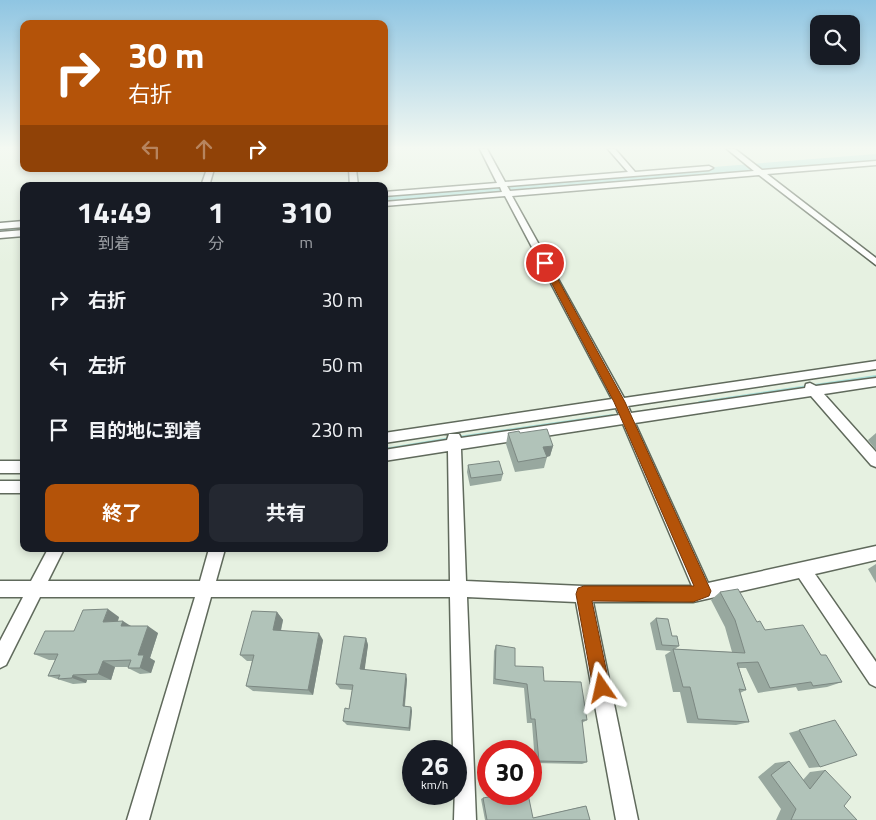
<!DOCTYPE html>
<html lang="ja">
<head>
<meta charset="utf-8">
<style>
	:root { --surface:#171b24; --page:#242831; --text:#f1f3f6; --muted:#9ea1a6; --accent:#b45309 }
	body { margin:0; font-family:"Titillium Web","Noto Sans JP",sans-serif; background:var(--page); color:var(--text); height:100vh; display:flex; flex-direction:column; font-size:19px; white-space:nowrap }
	* { box-sizing:border-box; margin:0 }
	p { font-size:16px; color:var(--muted) }
	.icon { flex:none; width:28px; height:28px; fill:none; stroke:currentColor; stroke-width:2; stroke-linecap:round; stroke-linejoin:round }
	.map { position:relative; flex:1; overflow:hidden }
	.sheet { position:absolute; left:20px; top:182px; width:368px; height:370px; display:flex; flex-direction:column; background:var(--surface); border-radius:10px; box-shadow:0 2px 8px #0003 }
	.sheet>* { flex:none }
	.banner { position:absolute; left:20px; top:20px; width:368px; height:152px; border-radius:10px; box-shadow:0 2px 8px #0003; background:#b45309; color:#fff; overflow:hidden }
	.tools { position:absolute; left:810px; top:15px; display:grid; gap:10px }
	.tools a { display:grid; place-items:center; width:50px; height:50px; border-radius:10px; background:var(--surface); box-shadow:0 2px 8px #0003; font-size:25px }
	.speed { position:absolute; left:402px; top:740px; display:flex; gap:10px; font-size:25px; font-weight:700; text-align:center }
	.speed>* { display:grid; place-content:center; width:65px; height:65px; border-radius:50%; background:var(--surface); box-shadow:0 2px 8px #0003; line-height:1 }
	.speed small { font-size:12px; font-weight:400 }
	.speed .limit { border:8px solid #d22; background:#fff; color:#111 }
	.pin { position:absolute; display:grid; place-items:center; width:42px; height:42px; color:#fff; margin:-21px; border:2px solid #fff; border-radius:50%; box-shadow:0 1px 5px #0007 }
	.me { position:absolute; width:55px; margin:-28px; rotate:349deg; stroke-linejoin:round; filter:drop-shadow(0 0 4px #0008) }
	.turn { display:flex; align-items:center; gap:18px; height:105px; padding:0 25px; font-size:22px }
	.turn .icon { width:65px; height:65px; stroke-width:2.5 }
	.turn b { display:block; font-size:35px; line-height:42px }
	.lanes { display:flex; align-items:center; height:48px; padding:0 25px; background:#0003; justify-content:center; gap:25px; direction:ltr }
	.lanes .off { opacity:.35 }
	.eta { display:flex; justify-content:space-evenly; align-items:center; height:85px; text-align:center }
	.eta b { font-size:30px; font-weight:700; line-height:35px }
	.action { display:flex; gap:10px; margin-top:auto; padding:10px 25px }
	.action a { flex:1; height:58px; border-radius:10px; background:var(--accent); color:#fff; font-size:20px; font-weight:700; line-height:58px; text-align:center }
	.action a+a { background:var(--page); color:var(--text) }
	ul { padding:0; list-style:none }
	li { display:flex; align-items:center; gap:15px; height:65px; padding:0 25px }
	li div { flex:1 }
	li b { display:block; font-size:19px }
	li em { font-style:normal }
	.map>svg:first-child { display:block }
	.lines { fill:none; stroke-linecap:round; stroke-linejoin:round }
	.stream { stroke:#aadfd9; stroke-width:4 }
	.river { fill:#aadfd9; fill-rule:evenodd }
	.minor-casing { stroke:#606a5c; stroke-width:3 }
	.minor { fill:#fff; fill-rule:evenodd }
	.wall { fill:#98a89f }
	.shaded-wall { fill:#7c8882 }
	.building { fill:#b1c3b9; stroke:#7c8882 }
	.route { fill:#b45309; stroke:#753606 }
</style>
</head>
<body>
<div class="map">
<svg width="876" height="820" viewBox="0 0 876 820">
	<rect width="100%" height="100%" fill="#e6f1e1"/>
	<g class="lines">
		<g class="stream">
			<path d="M 700,403 L 876,377"/>
			<path d="M 458,438 L 612,416"/>
			<path d="M 384,450 L 451,439"/>
		</g>
		<g class="river">
			<path d="M 876,154 L 876,162 L 384,201 L 384,193 Z"/>
			<path d="M 24,223 L 24,233 L 0,235 L 0,225 Z"/>
		</g>
		<defs>
			<g id="minor">
				<path d="M 480,149 L 487,149 L 505,182 L 628,172 L 608,149 L 615,149 L 635,172 L 709,166 L 713,168 L 709,170 L 507,186 L 510,191 L 754,171 L 727,149 L 735,149 L 762,170 L 876,161 L 876,165 L 767,174 L 876,258 L 876,265 L 759,175 L 512,196 L 624,398 L 876,361 L 876,369 L 628,406 L 631,413 L 805,388 L 806,384 L 810,383 L 816,386 L 876,378 L 876,386 L 824,394 L 876,452 L 876,467 L 871,465 L 811,396 L 635,423 L 708,583 L 876,546 L 876,560 L 815,574 L 876,662 L 876,687 L 870,684 L 799,578 L 693,602 L 593,602 L 638,820 L 616,820 L 576,602 L 467,597 L 476,820 L 454,820 L 456,751 L 453,751 L 450,597 L 211,597 L 149,820 L 127,820 L 195,597 L 40,597 L 6,665 L 0,668 L 0,641 L 23,597 L 0,597 L 0,581 L 31,581 L 48,549 L 64,549 L 48,581 L 200,581 L 209,549 L 225,549 L 216,581 L 450,581 L 448,451 L 384,461 L 384,450 L 447,440 L 449,434 L 459,434 L 461,438 L 619,415 L 616,408 L 384,443 L 384,433 L 612,399 L 505,196 L 384,206 L 384,202 L 502,192 L 500,187 L 384,196 L 384,192 L 497,183 ZM 623,424 L 692,586 L 583,586 L 466,581 L 461,449 Z"/>
				<path d="M 207,169 L 214,169 L 209,186 L 201,186 Z"/>
				<path d="M 349,169 L 356,169 L 358,186 L 350,186 Z"/>
				<path d="M 24,221 L 24,227 L 0,229 L 0,223 Z"/>
				<path d="M 24,230 L 24,236 L 0,238 L 0,232 Z"/>
				<rect x="0" y="461" width="24" height="12"/>
				<rect x="0" y="481" width="24" height="12"/>
			</g>
		</defs>
		<use href="#minor" class="minor-casing"/>
		<use href="#minor" class="minor"/>
	</g>
	<g class="wall">
		<path d="M 508,433 L 520,433 L 553,446 L 550,456 L 547,457 L 544,468 L 515,472 L 506,444 Z"/>
		<path d="M 876,433 L 876,450 L 868,440 Z"/>
		<path d="M 468,465 L 503,474 L 501,481 L 470,486 L 467,472 Z"/>
		<path d="M 876,564 L 876,583 L 868,569 Z"/>
		<path d="M 720,592 L 757,622 L 765,630 L 821,655 L 842,682 L 827,687 L 798,691 L 796,687 L 758,693 L 746,668 L 739,668 L 746,690 L 740,693 L 749,722 L 736,725 L 687,723 L 680,692 L 673,692 L 665,655 L 671,651 L 656,650 L 650,623 L 656,618 L 672,636 L 679,646 L 675,649 L 732,652 L 725,627 L 711,600 Z"/>
		<path d="M 277,612 L 283,620 L 281,631 L 323,640 L 313,695 L 253,691 L 246,686 L 252,661 L 247,661 L 240,655 Z"/>
		<path d="M 119,617 L 118,621 L 131,626 L 158,633 L 150,658 L 155,661 L 151,673 L 140,674 L 128,668 L 128,667 L 115,667 L 111,680 L 87,680 L 86,683 L 73,684 L 48,676 L 55,660 L 49,660 L 34,654 L 74,631 Z"/>
		<path d="M 366,638 L 368,645 L 364,670 L 407,679 L 405,706 L 411,707 L 412,711 L 410,731 L 347,725 L 343,721 L 349,709 L 352,690 L 340,689 L 336,684 Z"/>
		<path d="M 496,645 L 515,666 L 544,681 L 587,720 L 582,723 L 587,762 L 582,764 L 535,763 L 532,723 L 527,723 L 524,688 L 493,684 L 494,651 Z"/>
		<path d="M 824,723 L 820,767 L 809,768 L 789,733 Z"/>
		<path d="M 789,761 L 803,780 L 810,772 L 825,770 L 844,806 L 857,820 L 776,820 L 781,809 L 758,777 L 775,763 Z"/>
		<path d="M 483,798 L 533,818 L 580,807 L 586,806 L 590,820 L 485,820 L 481,799 Z"/>
	</g>
	<g class="shaded-wall">
		<path d="M 553,446 L 550,456 L 540,458 L 543,447 Z"/>
		<path d="M 108,609 L 119,617 L 115,629 L 103,622 Z"/>
		<path d="M 277,612 L 283,620 L 279,637 L 273,630 Z"/>
		<path d="M 123,621 L 134,628 L 121,626 Z"/>
		<path d="M 148,626 L 158,633 L 150,658 L 155,661 L 151,673 L 140,668 L 138,655 Z"/>
		<path d="M 319,633 L 323,640 L 313,695 L 308,690 Z"/>
		<path d="M 366,638 L 368,645 L 364,675 L 360,669 Z"/>
		<path d="M 103,661 L 115,667 L 111,680 L 98,674 Z"/>
		<path d="M 406,674 L 407,679 L 404,711 L 403,706 Z"/>
		<path d="M 73,675 L 87,680 L 86,683 L 72,678 Z"/>
		<path d="M 411,707 L 412,711 L 410,731 L 409,728 Z"/>
	</g>
	<g class="building">
		<path d="M 547,429 L 553,446 L 543,447 L 547,457 L 518,462 L 508,433 L 519,431 L 520,433 Z"/>
		<path d="M 499,461 L 503,474 L 471,478 L 468,465 Z"/>
		<path d="M 738,589 L 757,622 L 760,621 L 765,630 L 803,625 L 821,655 L 826,655 L 842,682 L 813,686 L 811,682 L 770,688 L 758,662 L 737,663 L 746,690 L 739,689 L 749,722 L 698,719 L 690,687 L 683,687 L 673,649 L 745,653 L 735,620 L 720,592 Z"/>
		<path d="M 108,609 L 103,622 L 123,621 L 121,626 L 148,626 L 138,655 L 144,655 L 140,668 L 128,668 L 131,660 L 103,661 L 98,674 L 73,675 L 72,678 L 58,679 L 60,675 L 48,676 L 58,654 L 34,654 L 45,631 L 74,631 L 83,610 Z"/>
		<path d="M 252,611 L 277,612 L 273,630 L 319,633 L 308,690 L 246,686 L 254,655 L 240,655 Z"/>
		<path d="M 656,618 L 668,619 L 672,636 L 677,636 L 679,646 L 662,645 Z"/>
		<path d="M 344,636 L 366,638 L 360,669 L 406,674 L 403,706 L 411,707 L 409,728 L 343,721 L 345,708 L 349,709 L 353,685 L 336,684 Z"/>
		<path d="M 496,645 L 515,648 L 515,666 L 543,667 L 544,681 L 581,682 L 587,720 L 582,720 L 587,762 L 539,761 L 535,719 L 531,719 L 527,684 L 495,679 Z"/>
		<path d="M 835,720 L 857,755 L 820,767 L 799,730 Z"/>
		<path d="M 789,761 L 810,789 L 825,770 L 851,797 L 844,806 L 857,820 L 791,820 L 796,809 L 771,775 Z"/>
		<path d="M 505,794 L 528,794 L 533,818 L 586,806 L 590,820 L 487,820 L 483,798 Z"/>
	</g>
	<linearGradient id="sky" x2="0" y2="1"><stop stop-color="#8fc5e2"/><stop offset="0.56" stop-color="#f4f9f2"/><stop offset="1" stop-color="#f4f9f2" stop-opacity="0"/></linearGradient>
	<rect width="876" height="264" fill="url(#sky)"/>
	<path class="route" d="M 542,261 L 549,263 L 625,402 L 711,591 L 709,596 L 693,602 L 592,601 L 610,688 L 607,694 L 602,696 L 596,694 L 593,688 L 576,594 L 578,588 L 584,586 L 694,586 L 614,402 L 541,263 Z"/>
</svg>
<div class="tools">
<a><svg class="icon" aria-label="search" viewBox="0 0 24 24"><circle cx="10" cy="10" r="6"/><path d="M15 15l6 6"/></svg></a>
</div>
<div class="speed"><div>26<small>km/h</small></div><div class="limit">30</div></div>
<div class="pin" style="left:545px;top:263px;background:#d93025"><svg class="icon" aria-label="arrive" viewBox="0 0 24 24"><path d="M6 21V4h12l-3 4 3 4H6"/></svg></div>
<svg class="me" style="left:602px;top:688px" viewBox="-20 -20 40 40"><path d="M0-17L14 15 0 8-14 15z" fill="#b45309" stroke="#fff" stroke-width="4"/></svg>
<div class="banner">
<div class="turn"><svg class="icon" aria-label="right" viewBox="0 0 24 24"><path d="M7 20v-9h11M14 6l5 5-5 5"/></svg><div><b>30 m</b>右折</div></div>
<div class="lanes"><svg class="icon off" aria-label="left" viewBox="0 0 24 24"><path d="M17 20v-9H6M10 6l-5 5 5 5"/></svg><svg class="icon off" aria-label="ahead" viewBox="0 0 24 24"><path d="M12 20V5M6 11l6-6 6 6"/></svg><svg class="icon" aria-label="right" viewBox="0 0 24 24"><path d="M7 20v-9h11M14 6l5 5-5 5"/></svg></div>
</div>
<section class="sheet">
<div class="eta">
<div><b>14:49</b><p>到着</p></div>
<div><b>1</b><p>分</p></div>
<div><b>310</b><p>m</p></div>
</div>
<ul>
<li><svg class="icon" aria-label="right" viewBox="0 0 24 24"><path d="M7 20v-9h11M14 6l5 5-5 5"/></svg><div><b>右折</b></div><em>30 m</em></li>
<li><svg class="icon" aria-label="left" viewBox="0 0 24 24"><path d="M17 20v-9H6M10 6l-5 5 5 5"/></svg><div><b>左折</b></div><em>50 m</em></li>
<li><svg class="icon" aria-label="arrive" viewBox="0 0 24 24"><path d="M6 21V4h12l-3 4 3 4H6"/></svg><div><b>目的地に到着</b></div><em>230 m</em></li>
</ul>
<div class="action"><a>終了</a><a>共有</a></div>
</section>
</div>
</body>
</html>
